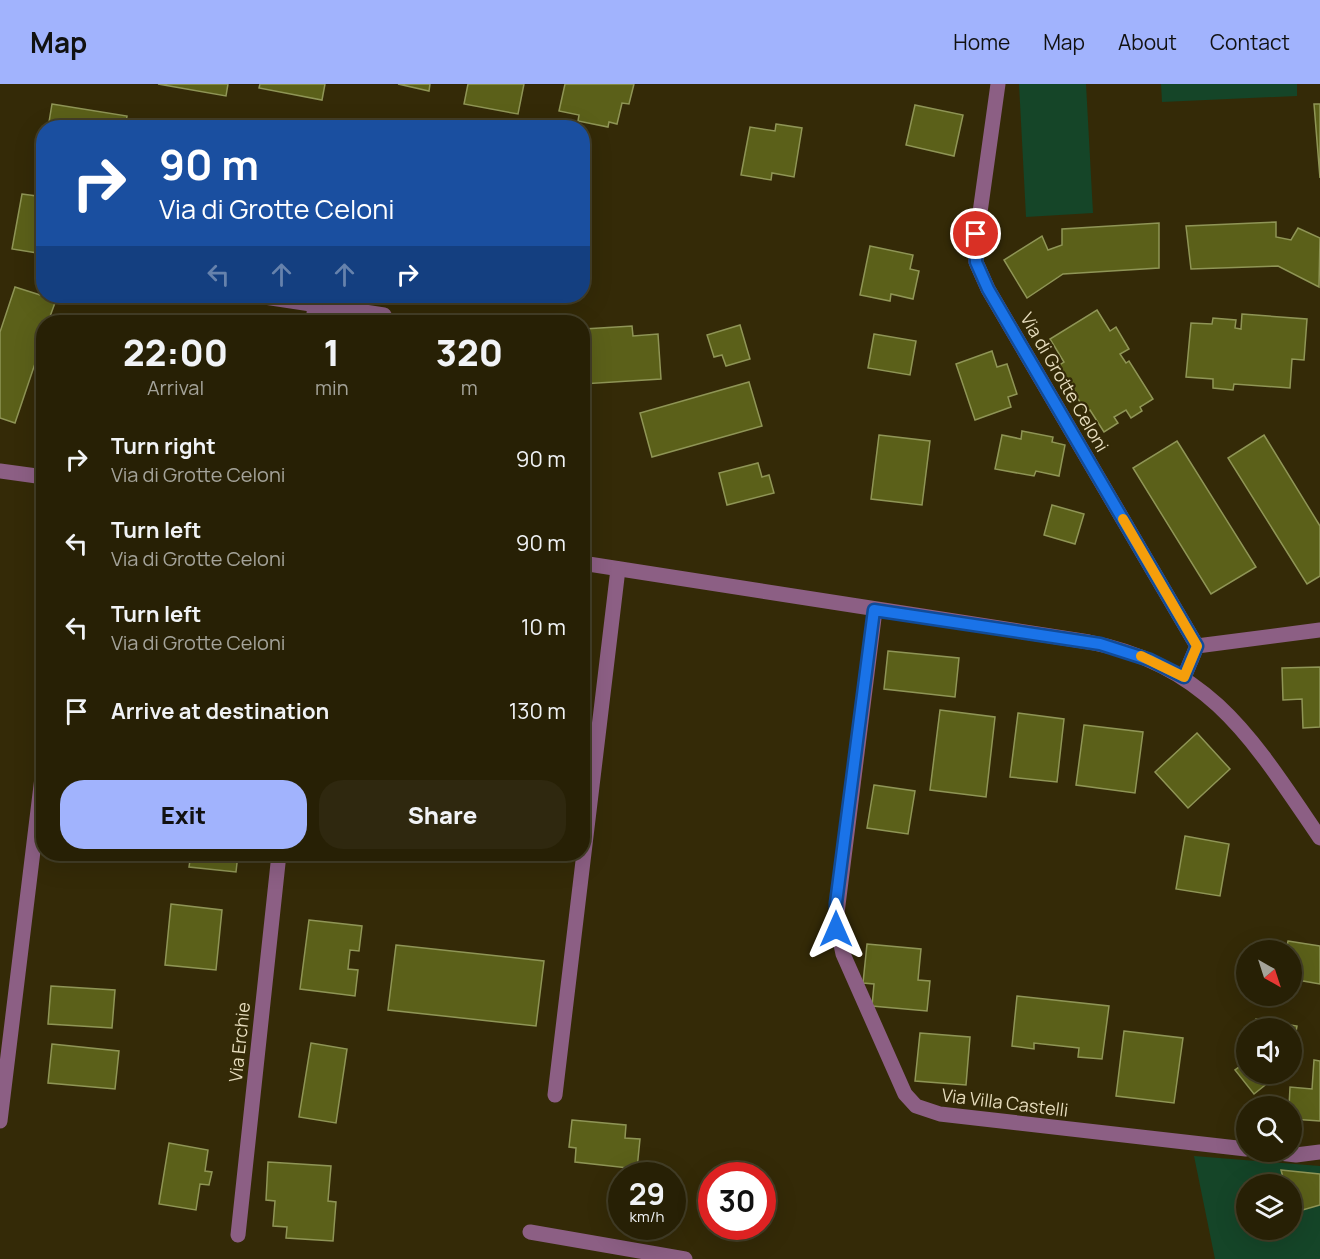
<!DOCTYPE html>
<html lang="en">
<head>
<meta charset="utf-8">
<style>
	:root { --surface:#272005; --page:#2f280f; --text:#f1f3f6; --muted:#a4a39a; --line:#433e27; --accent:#a1b3fd }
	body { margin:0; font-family:Manrope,sans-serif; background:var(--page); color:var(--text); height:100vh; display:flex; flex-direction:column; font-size:22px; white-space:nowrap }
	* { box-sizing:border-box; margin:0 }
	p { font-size:20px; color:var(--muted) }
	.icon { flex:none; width:33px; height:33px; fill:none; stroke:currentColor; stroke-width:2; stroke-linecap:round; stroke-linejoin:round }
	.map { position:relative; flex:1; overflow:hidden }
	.drawer { position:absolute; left:36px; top:231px; width:554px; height:546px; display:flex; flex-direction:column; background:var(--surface); border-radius:24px; box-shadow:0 6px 24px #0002,0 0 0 2px var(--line) }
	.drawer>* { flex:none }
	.top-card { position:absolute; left:36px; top:36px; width:554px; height:183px; border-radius:24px; box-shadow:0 6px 24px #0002,0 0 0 2px var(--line); background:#1a4fa0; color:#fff; overflow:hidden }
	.needle { width:39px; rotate:141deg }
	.buttons { position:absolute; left:1236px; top:856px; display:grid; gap:12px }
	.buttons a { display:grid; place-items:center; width:66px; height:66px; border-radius:50%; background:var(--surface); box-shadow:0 6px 24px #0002,0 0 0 2px var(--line); font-size:30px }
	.speed { position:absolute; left:608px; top:1078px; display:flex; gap:12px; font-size:30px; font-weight:700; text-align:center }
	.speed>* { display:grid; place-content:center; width:78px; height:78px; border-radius:50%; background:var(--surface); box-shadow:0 6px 24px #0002,0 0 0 2px var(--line); line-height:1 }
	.speed small { font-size:15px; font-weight:400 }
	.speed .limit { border:9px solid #d22; background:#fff; color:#111 }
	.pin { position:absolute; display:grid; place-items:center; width:51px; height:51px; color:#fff; margin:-26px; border:3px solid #fff; border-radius:50%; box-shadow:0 2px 6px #0007 }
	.me { position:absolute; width:66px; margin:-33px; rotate:0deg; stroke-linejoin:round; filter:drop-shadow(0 0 4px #0008) }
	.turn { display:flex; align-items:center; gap:21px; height:126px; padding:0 24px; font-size:27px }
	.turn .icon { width:78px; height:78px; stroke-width:2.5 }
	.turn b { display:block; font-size:42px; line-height:51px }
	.lanes { display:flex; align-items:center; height:57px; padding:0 24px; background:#0003; justify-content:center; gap:30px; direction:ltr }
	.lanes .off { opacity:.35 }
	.eta { display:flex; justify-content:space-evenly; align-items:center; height:102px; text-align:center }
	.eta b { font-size:36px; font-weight:800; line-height:42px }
	.primary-button { display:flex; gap:12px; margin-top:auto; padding:12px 24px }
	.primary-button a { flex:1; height:69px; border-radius:24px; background:var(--accent); color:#111; font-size:24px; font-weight:800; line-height:69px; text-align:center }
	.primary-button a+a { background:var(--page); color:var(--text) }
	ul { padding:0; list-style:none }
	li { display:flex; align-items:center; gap:18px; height:84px; padding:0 24px }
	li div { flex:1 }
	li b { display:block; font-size:22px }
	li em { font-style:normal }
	header { display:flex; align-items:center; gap:36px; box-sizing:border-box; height:84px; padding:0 30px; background:var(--accent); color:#111 }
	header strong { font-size:28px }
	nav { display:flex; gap:33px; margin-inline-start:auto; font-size:21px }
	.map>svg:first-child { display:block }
	.green { fill:#154528; fill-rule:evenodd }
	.building { fill:#5b6019; stroke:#8f9556; stroke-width:1.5 }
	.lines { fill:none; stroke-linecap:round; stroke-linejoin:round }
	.minor { stroke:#8c5f84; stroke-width:15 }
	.route-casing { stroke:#114b97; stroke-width:15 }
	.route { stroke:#1a73e8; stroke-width:10 }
	.slow { stroke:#f59e0b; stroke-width:10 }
	.labels { text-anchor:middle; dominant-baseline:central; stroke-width:4.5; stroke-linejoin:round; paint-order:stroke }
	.street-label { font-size:18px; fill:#e6dcbd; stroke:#342a07 }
</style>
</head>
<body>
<header>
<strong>Map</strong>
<nav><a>Home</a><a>Map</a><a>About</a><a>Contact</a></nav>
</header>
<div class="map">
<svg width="1320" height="1175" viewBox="0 0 1320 1175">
	<rect width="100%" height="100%" fill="#342a07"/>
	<g class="green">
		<path d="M 1019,0 L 1086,0 L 1093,129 L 1026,133 Z"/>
		<path d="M 1161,0 L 1297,0 L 1297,12 L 1162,18 Z"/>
		<path d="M 1194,1072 L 1320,1082 L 1320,1175 L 1215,1175 ZM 1246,1101 L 1292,1101 L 1292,1146 L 1246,1146 Z"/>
	</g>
	<g class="building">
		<path d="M 158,0 L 228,0 L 226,12 Z"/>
		<path d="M 260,0 L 325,0 L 322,16 L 259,4 Z"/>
		<path d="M 398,0 L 430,0 L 429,7 Z"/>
		<path d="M 468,0 L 524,0 L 518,30 L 464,20 Z"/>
		<path d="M 565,0 L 634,0 L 629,20 L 622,19 L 617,40 L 609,38 L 608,43 L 578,37 L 579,31 L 559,27 Z"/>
		<path d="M 52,20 L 127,32 L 125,44 L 48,44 Z"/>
		<path d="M 1314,20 L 1320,20 L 1320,94 Z"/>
		<path d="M 915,21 L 963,31 L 954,72 L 906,61 Z"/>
		<path d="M 776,40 L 802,44 L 794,93 L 772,89 L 771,96 L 741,91 L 750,43 L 775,47 Z"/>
		<path d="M 22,110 L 44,113 L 44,170 L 12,165 Z"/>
		<path d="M 1276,138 L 1276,153 L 1291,156 L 1298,144 L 1320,154 L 1319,203 L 1278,182 L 1191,185 L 1186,142 Z"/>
		<path d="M 1159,139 L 1159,184 L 1063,190 L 1027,214 L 1004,176 L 1042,152 L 1048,166 L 1062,161 L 1062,145 Z"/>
		<path d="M 870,162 L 913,171 L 910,185 L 919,187 L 913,215 L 891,210 L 890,217 L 860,211 Z"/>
		<path d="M 15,203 L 56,216 L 48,238 L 44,238 L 44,253 L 15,339 L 0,334 L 0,248 Z"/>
		<path d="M 497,212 L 519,212 L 520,219 L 497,220 Z"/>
		<path d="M 1097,226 L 1110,247 L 1116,243 L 1129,265 L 1120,270 L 1126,279 L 1129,277 L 1153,315 L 1140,323 L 1142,327 L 1131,334 L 1126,326 L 1114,333 L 1118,339 L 1104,348 L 1090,326 L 1086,328 L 1058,282 L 1064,278 L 1050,255 Z"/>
		<path d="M 1242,230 L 1307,235 L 1304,276 L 1292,275 L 1290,304 L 1234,300 L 1233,306 L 1213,304 L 1213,295 L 1186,293 L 1191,239 L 1212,240 L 1213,234 L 1236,236 L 1235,244 L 1241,245 Z"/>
		<path d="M 740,241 L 750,275 L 726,282 L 722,271 L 714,273 L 707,251 Z"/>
		<path d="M 632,242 L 633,252 L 658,250 L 661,295 L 582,300 L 584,245 Z"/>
		<path d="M 874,250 L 916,257 L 910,291 L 868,284 Z"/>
		<path d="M 992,267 L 997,283 L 1007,280 L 1017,310 L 1008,313 L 1011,323 L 975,336 L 956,280 Z"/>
		<path d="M 749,298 L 762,342 L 652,373 L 640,329 Z"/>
		<path d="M 1022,347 L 1053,353 L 1052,358 L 1065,361 L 1059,392 L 1036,387 L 1034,392 L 995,385 L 1002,351 L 1021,355 Z"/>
		<path d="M 879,351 L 930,357 L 922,421 L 871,415 Z"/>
		<path d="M 1264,351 L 1320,442 L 1320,492 L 1307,500 L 1228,374 Z"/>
		<path d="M 1177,357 L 1256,483 L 1211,510 L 1133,384 Z"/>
		<path d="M 758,379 L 762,393 L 769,391 L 774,409 L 727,421 L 719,389 Z"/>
		<path d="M 1052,421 L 1084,430 L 1075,460 L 1044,451 Z"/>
		<path d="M 888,567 L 959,574 L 955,613 L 884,605 Z"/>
		<path d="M 1320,583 L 1320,643 L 1303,644 L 1302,615 L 1283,616 L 1282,584 Z"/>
		<path d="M 940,626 L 995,633 L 986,713 L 930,706 Z"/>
		<path d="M 1018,629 L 1064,635 L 1057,698 L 1010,693 Z"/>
		<path d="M 1084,641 L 1143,648 L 1135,709 L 1076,701 Z"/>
		<path d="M 1197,649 L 1230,685 L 1188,724 L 1155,688 Z"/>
		<path d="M 874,701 L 915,707 L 908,750 L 867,744 Z"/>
		<path d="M 1185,752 L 1229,760 L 1220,812 L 1176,805 Z"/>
		<path d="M 191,770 L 238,770 L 236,788 L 189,783 Z"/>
		<path d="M 171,820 L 222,826 L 216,886 L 165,881 Z"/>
		<path d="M 309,836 L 362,842 L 359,867 L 350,866 L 348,885 L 358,886 L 355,912 L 300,905 Z"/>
		<path d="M 1288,857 L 1320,862 L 1320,900 L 1292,895 L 1292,867 L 1286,867 Z"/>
		<path d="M 867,860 L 921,865 L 918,896 L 930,897 L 927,927 L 872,922 L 874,900 L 863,899 Z"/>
		<path d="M 396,861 L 544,877 L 536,942 L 388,926 Z"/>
		<path d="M 51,902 L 115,906 L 112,944 L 48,940 Z"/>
		<path d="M 1017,912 L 1109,922 L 1102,975 L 1078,973 L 1079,964 L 1034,959 L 1034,965 L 1012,962 Z"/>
		<path d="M 1256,935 L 1297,942 L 1292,969 L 1292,945 L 1255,945 Z"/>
		<path d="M 1124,947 L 1183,954 L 1174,1019 L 1116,1012 Z"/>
		<path d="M 920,949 L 970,953 L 966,1001 L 915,997 Z"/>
		<path d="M 311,959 L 347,965 L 336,1039 L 299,1033 Z"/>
		<path d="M 52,960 L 119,967 L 115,1005 L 48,999 Z"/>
		<path d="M 1314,976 L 1320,977 L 1320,1037 L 1292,1035 L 1292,1023 L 1289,1023 L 1290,1003 L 1312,1005 Z"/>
		<path d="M 1246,978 L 1246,990 L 1279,990 L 1254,1010 L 1235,986 Z"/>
		<path d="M 572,1036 L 626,1041 L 625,1054 L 640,1055 L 637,1085 L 575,1078 L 576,1064 L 569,1063 Z"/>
		<path d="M 169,1059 L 208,1066 L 205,1087 L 212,1088 L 209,1101 L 200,1100 L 196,1126 L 159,1120 Z"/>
		<path d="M 268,1078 L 331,1082 L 328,1117 L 336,1118 L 333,1157 L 286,1154 L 287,1143 L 273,1142 L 275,1117 L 266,1116 Z"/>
		<path d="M 1281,1086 L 1320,1090 L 1320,1121 L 1292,1129 L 1292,1101 L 1285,1101 Z"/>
	</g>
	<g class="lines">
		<g class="minor">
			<path d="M 998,0 L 976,157 L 976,178 L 988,205 L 1197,562 L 1184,593"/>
			<path d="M 258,212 L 384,231"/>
			<path d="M 313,238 L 315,221"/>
			<path d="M 0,387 L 44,393"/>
			<path d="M 582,479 L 1089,558 C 1211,581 1255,659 1320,754"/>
			<path d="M 875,526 L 836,837 L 843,870 L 905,1010 L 916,1022 L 940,1030 L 1246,1065"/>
			<path d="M 1197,562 L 1320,546"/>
			<path d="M 555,1011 L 618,485"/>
			<path d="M 0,1037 L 44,677"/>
			<path d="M 1270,1068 L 1296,1071 L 1320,1068"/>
			<path d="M 530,1148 L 685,1175"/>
			<path d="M 238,1151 L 279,770"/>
		</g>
	</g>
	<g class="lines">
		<defs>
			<path id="route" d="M 836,845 L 836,819 L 874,526 L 1100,560 L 1150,576 L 1184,593 L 1197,562 L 988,205 L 976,178 L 976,150"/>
		</defs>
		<use href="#route" class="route-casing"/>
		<use href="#route" class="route"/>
		<path class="slow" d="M 1123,435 L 1197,562 L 1184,593 L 1141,572"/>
	</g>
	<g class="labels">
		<g class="street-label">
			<text transform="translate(1065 298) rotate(60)">Via di Grotte Celoni</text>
			<text transform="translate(239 958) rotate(-84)">Via Erchie</text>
			<text transform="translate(1005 1018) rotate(7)">Via Villa Castelli</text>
		</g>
	</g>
</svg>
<div class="buttons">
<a><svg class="needle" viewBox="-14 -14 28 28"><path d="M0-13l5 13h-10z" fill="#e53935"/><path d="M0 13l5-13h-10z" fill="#a4a39a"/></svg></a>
<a><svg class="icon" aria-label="sound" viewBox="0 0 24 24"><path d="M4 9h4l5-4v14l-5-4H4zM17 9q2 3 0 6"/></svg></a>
<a><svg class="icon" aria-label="search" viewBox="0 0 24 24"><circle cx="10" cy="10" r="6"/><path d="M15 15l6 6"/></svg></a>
<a><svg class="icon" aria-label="layers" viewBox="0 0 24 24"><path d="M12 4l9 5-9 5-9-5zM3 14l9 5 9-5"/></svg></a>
</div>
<div class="speed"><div>29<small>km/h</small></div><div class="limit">30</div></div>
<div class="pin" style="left:976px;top:150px;background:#d93025"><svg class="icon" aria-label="arrive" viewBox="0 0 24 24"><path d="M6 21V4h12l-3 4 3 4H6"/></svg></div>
<svg class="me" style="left:836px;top:845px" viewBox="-20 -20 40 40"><path d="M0-17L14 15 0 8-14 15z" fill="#1a73e8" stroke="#fff" stroke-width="4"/></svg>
<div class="top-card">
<div class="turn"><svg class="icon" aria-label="right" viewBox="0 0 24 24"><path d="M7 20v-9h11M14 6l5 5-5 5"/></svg><div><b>90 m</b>Via di Grotte Celoni</div></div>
<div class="lanes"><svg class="icon off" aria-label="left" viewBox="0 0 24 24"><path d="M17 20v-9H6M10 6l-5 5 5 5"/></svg><svg class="icon off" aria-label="ahead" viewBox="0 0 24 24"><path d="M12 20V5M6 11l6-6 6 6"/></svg><svg class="icon off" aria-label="ahead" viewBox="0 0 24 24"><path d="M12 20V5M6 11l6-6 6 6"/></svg><svg class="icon" aria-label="right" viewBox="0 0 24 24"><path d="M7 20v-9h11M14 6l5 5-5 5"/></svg></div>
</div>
<section class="drawer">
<div class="eta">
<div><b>22:00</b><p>Arrival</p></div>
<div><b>1</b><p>min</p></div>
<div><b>320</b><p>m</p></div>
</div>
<ul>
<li><svg class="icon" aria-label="right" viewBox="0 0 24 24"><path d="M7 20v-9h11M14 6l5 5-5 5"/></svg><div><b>Turn right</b><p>Via di Grotte Celoni</p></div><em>90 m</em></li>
<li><svg class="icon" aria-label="left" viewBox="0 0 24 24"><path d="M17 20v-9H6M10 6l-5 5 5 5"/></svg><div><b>Turn left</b><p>Via di Grotte Celoni</p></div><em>90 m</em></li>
<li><svg class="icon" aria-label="left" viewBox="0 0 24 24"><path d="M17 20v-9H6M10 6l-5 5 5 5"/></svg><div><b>Turn left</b><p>Via di Grotte Celoni</p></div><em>10 m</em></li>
<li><svg class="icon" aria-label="arrive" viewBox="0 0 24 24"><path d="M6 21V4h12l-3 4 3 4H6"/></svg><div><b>Arrive at destination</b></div><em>130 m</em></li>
</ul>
<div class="primary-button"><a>Exit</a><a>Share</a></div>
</section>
</div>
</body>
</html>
